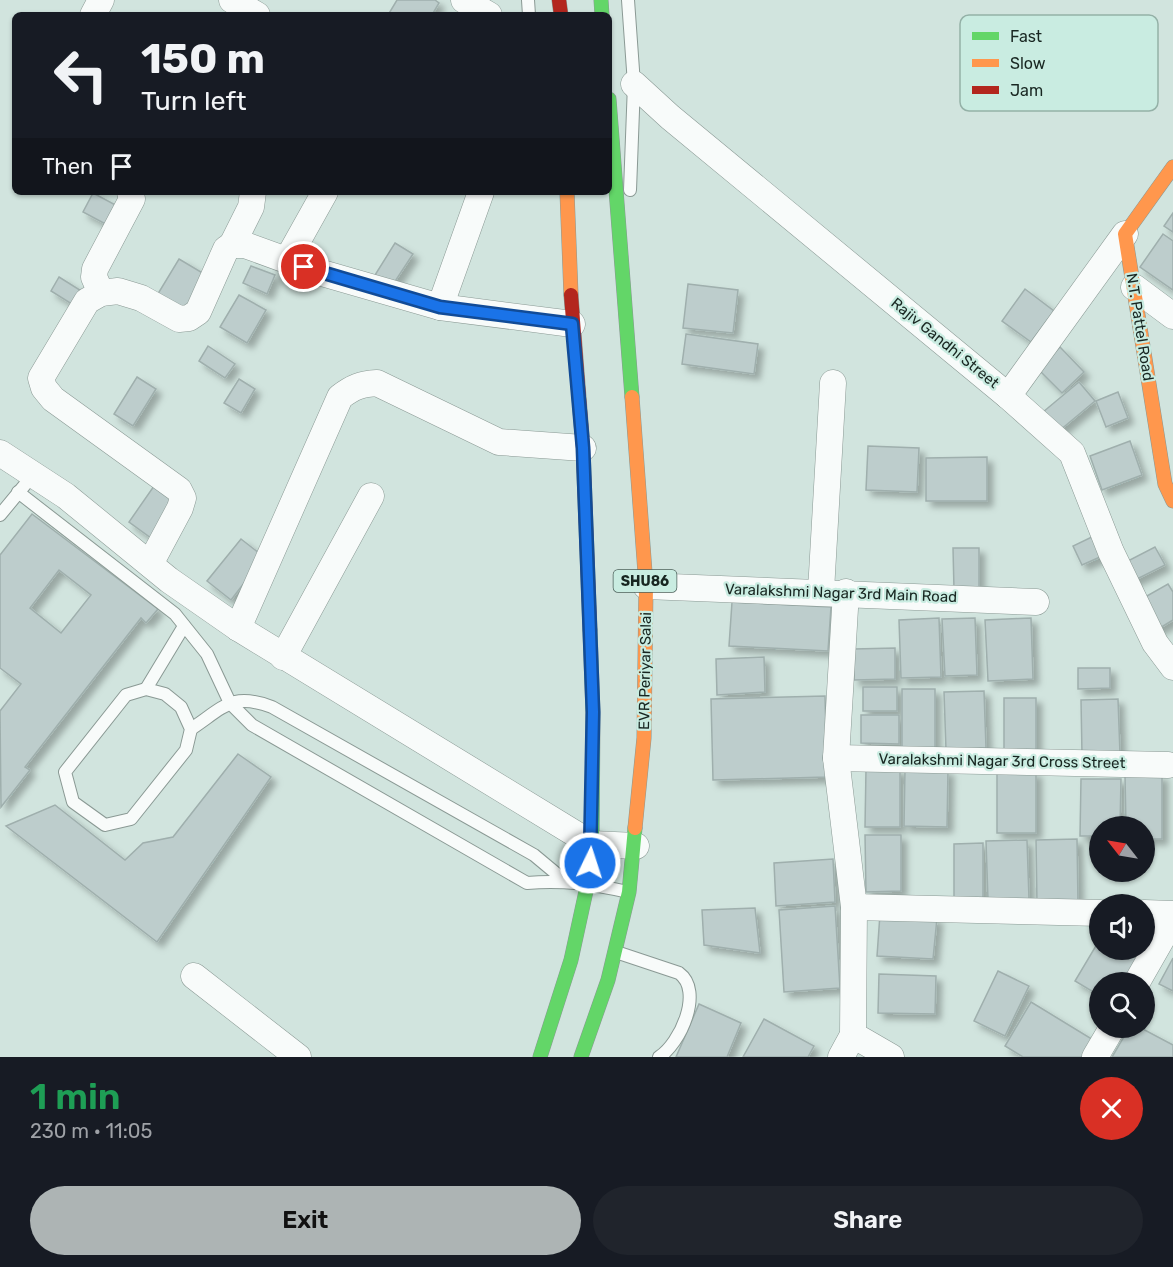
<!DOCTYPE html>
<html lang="en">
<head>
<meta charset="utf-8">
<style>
	:root { --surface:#171b24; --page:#20242c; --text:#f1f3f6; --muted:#9ea1a6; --accent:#adb4b4 }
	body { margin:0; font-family:Rubik,sans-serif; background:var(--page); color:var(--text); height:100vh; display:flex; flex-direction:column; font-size:22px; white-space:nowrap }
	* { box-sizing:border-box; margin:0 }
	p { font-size:20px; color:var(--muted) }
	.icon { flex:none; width:33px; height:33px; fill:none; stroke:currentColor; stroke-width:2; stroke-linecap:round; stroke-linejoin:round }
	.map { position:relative; height:1057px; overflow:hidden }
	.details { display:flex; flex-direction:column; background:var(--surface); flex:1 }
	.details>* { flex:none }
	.hud { position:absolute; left:12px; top:12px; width:600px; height:183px; border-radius:9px; box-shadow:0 2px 4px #0004; background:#171b24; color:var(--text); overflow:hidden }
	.needle { width:39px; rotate:301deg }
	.tools { position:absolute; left:1089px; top:816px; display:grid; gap:12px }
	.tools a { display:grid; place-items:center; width:66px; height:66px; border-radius:50%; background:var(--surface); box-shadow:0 2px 4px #0004; font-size:30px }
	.pin { position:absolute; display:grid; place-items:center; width:51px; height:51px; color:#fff; margin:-26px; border:3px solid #fff; border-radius:50%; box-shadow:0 2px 6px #0007 }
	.me { position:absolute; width:66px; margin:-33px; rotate:4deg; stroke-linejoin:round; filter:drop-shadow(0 0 4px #0008) }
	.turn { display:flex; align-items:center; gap:21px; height:126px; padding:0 30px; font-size:27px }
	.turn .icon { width:78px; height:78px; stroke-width:2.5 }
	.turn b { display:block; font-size:42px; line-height:51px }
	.then { display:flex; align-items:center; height:57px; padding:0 30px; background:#0003; gap:12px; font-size:22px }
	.round { display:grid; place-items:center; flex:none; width:63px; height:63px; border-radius:32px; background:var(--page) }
	.overview { display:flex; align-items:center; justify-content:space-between; height:102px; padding:0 30px }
	h1 { font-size:36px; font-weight:600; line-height:45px; color:#1e9e55 }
	.button { display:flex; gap:12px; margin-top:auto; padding:12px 30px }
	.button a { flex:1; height:69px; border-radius:36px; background:var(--accent); color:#111; font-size:24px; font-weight:600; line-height:69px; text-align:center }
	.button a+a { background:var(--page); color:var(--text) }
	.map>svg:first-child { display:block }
	.building { fill:#bdcdcc; stroke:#9fafad; stroke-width:1.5; fill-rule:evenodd; filter:url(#shadow) }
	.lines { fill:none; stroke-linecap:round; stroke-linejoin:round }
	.lane-casing { stroke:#8a9994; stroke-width:14 }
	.street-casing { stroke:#8a9994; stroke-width:27 }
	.fast-casing { stroke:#8a9994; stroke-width:15 }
	.slow-casing { stroke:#8a9994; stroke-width:15 }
	.jam-casing { stroke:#8a9994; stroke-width:15 }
	.lane { stroke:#f8fbfa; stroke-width:12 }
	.street { stroke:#f8fbfa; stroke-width:26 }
	.fast { stroke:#63d668; stroke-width:14 }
	.slow { stroke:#ff974d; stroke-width:14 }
	.jam { stroke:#b3261e; stroke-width:14 }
	.route-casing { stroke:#114b97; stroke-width:15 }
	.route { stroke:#1a73e8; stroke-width:10 }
	.labels { text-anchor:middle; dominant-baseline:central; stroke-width:4.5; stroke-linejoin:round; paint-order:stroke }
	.shield { fill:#c9ece1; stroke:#4d615b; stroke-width:1.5 }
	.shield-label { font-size:14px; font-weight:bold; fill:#182621 }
	.street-label { font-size:15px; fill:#182621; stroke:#c9ece1 }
	.key { fill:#c9ece1; stroke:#94b1a7; stroke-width:1.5 }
	.key-label { font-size:16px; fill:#182621 }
</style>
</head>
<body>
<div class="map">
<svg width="1173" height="1057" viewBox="0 0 1173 1057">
	<defs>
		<filter id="shadow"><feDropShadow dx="5.5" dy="5.5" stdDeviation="3" flood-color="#0004"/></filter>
	</defs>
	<rect width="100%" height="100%" fill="#d1e4de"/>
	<g class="building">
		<path d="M 397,0 L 435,0 L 439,3 L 432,15 L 388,15 Z"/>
		<path d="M 93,193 L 123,209 L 113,228 L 83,212 Z"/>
		<path d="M 1173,213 L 1173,232 L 1164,226 Z"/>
		<path d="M 1163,234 L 1173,241 L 1173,290 L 1140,267 Z"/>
		<path d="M 395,243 L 413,254 L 392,286 L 375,275 Z"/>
		<path d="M 179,259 L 206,275 L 184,314 L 156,297 Z"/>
		<path d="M 251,266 L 275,275 L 267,294 L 243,283 Z"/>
		<path d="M 59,277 L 83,292 L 75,306 L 51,291 Z"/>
		<path d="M 688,284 L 738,290 L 733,333 L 683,328 Z"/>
		<path d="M 1025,289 L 1054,311 L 1031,342 L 1002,321 Z"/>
		<path d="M 239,295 L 266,310 L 247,343 L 220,327 Z"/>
		<path d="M 686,334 L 758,344 L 754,374 L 682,364 Z"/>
		<path d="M 208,346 L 235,364 L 225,378 L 199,361 Z"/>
		<path d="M 1060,347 L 1084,372 L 1062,393 L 1038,369 Z"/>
		<path d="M 137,377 L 156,389 L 133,426 L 114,414 Z"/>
		<path d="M 239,379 L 255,389 L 241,413 L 224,403 Z"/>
		<path d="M 1079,382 L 1095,401 L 1059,431 L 1043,412 Z"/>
		<path d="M 1118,392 L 1128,418 L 1106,427 L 1096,401 Z"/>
		<path d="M 1130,441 L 1142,475 L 1102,490 L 1090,456 Z"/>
		<path d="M 868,446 L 919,448 L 917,492 L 866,490 Z"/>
		<path d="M 987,457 L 987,501 L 926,501 L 926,458 Z"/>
		<path d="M 154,486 L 177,502 L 151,538 L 129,522 Z"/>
		<path d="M 32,514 L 158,609 L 146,623 L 141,618 L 25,767 L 30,770 L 1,807 L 0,711 L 21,684 L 0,668 L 0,555 ZM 59,570 L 91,595 L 61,633 L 30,608 Z"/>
		<path d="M 1100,533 L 1109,553 L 1082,565 L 1073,546 Z"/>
		<path d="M 241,539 L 264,557 L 231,600 L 207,581 Z"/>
		<path d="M 1155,547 L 1165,565 L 1129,583 L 1120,565 Z"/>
		<path d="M 953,548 L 979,548 L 979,590 L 954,590 Z"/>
		<path d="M 1168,584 L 1173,592 L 1173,620 L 1155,631 L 1138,601 Z"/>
		<path d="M 732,602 L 831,607 L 828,651 L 729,646 Z"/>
		<path d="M 939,618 L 941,677 L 901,678 L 899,620 Z"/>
		<path d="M 975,618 L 977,675 L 945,676 L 942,619 Z"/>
		<path d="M 1031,618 L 1033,679 L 988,681 L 985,620 Z"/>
		<path d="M 895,648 L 895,679 L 854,680 L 854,649 Z"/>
		<path d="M 764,657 L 765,692 L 717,695 L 716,659 Z"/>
		<path d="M 1078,668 L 1110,668 L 1110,688 L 1078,689 Z"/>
		<rect x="863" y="687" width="34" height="24"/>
		<path d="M 902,689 L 935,689 L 935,750 L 902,749 Z"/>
		<path d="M 984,691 L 986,748 L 946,750 L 944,692 Z"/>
		<path d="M 825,696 L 827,777 L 713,780 L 711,699 Z"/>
		<path d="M 1004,698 L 1036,698 L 1036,752 L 1004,753 Z"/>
		<path d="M 1118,699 L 1120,754 L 1082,755 L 1081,700 Z"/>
		<path d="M 861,715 L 899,715 L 899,744 L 861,743 Z"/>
		<path d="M 238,754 L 271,777 L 157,942 L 6,826 L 55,805 L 125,860 L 143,843 L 173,837 Z"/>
		<path d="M 866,769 L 900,769 L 900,827 L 865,827 Z"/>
		<path d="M 905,769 L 948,770 L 947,827 L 904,826 Z"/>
		<rect x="997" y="772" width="39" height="61"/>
		<path d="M 1162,775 L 1162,839 L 1144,839 L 1144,826 L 1126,826 L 1125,776 Z"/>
		<path d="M 1081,779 L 1121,779 L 1120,826 L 1100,826 L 1100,836 L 1080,836 Z"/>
		<path d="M 865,835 L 901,835 L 901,891 L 866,892 Z"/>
		<path d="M 1077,839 L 1078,903 L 1037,904 L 1036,840 Z"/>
		<path d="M 1027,840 L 1029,899 L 988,900 L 986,841 Z"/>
		<path d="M 983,843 L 983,899 L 954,899 L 954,844 Z"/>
		<path d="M 833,859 L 835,902 L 776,906 L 774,863 Z"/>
		<path d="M 835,906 L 840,988 L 784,992 L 779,910 Z"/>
		<path d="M 755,908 L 760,953 L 704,945 L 702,910 Z"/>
		<path d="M 880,914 L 937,918 L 933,959 L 877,956 Z"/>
		<path d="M 1100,939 L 1100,950 L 1138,950 L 1146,954 L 1129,982 L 1100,982 L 1100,996 L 1075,981 Z"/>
		<path d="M 1173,958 L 1173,991 L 1159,984 Z"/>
		<path d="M 998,971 L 1029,986 L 1005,1036 L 974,1021 Z"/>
		<path d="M 879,974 L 936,976 L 935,1014 L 878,1013 Z"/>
		<path d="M 1031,1002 L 1095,1041 L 1085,1057 L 1023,1057 L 1005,1046 Z"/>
		<path d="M 699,1004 L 741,1023 L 727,1057 L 676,1057 Z"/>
		<path d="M 764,1019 L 814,1046 L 808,1057 L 743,1057 Z"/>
		<path d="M 1129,1028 L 1141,1028 L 1173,1045 L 1173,1057 L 1112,1057 Z"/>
	</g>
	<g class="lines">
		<defs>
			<g id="lane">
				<path d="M 528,0 L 529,15"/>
				<path d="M 628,0 L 634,84 L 630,190"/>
				<path d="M 18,492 L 175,614 L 207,654 L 230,703 L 252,725 L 527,883 C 563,880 593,884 628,892"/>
				<path d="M 0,515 L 33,475"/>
				<path d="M 146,689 L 165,694 L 181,707 L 191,729 L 186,750 L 131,819 L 105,825 L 73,802 L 65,772 L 126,695 Z"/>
				<path d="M 146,689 L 184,626"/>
				<path d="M 191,729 C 224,707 232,692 272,707 L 534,855 L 564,880"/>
				<path d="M 616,952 L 679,973 C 704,991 680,1044 659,1057"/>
			</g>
			<g id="street">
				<path d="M 232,0 L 257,15"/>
				<path d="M 464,0 L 489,15"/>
				<path d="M 93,15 L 101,0"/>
				<path d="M 634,84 L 670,117 L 1008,396 L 1072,453 L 1111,552 L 1155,643 L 1173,667"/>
				<path d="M 232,245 L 251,207 L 253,192"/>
				<path d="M 287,260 L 325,192"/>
				<path d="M 1134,287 L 1173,316"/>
				<path d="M 101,293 L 94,277 L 95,269 L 132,199 L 130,192"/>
				<path d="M 440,307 L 481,192"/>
				<path d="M 1008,396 L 1125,234"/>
				<path d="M 0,453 L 66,496 L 169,580 L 238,628 L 592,844 L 636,846"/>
				<path d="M 150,564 L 180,508 L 183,498 L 179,490 L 53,399 L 44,388 L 41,378 L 87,301 L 101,293 L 118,291 L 141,298 L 179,319 L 189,318 L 198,312 L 226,249 L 232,245 L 245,245 L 322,273 L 440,307 L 572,324"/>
				<path d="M 646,586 L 1036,602"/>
				<path d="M 821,591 L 833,383"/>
				<path d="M 238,628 L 340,397 C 353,387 361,384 377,383 L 499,442 L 583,448"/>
				<path d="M 283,657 L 371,496"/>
				<path d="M 836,758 L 1168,765"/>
				<path d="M 854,907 L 1100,913"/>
				<path d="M 1144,913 L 1173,914"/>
				<path d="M 194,976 L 298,1057"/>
				<path d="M 1137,982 L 1173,919"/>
				<path d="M 853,1035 L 891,1057"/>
				<path d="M 841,1057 L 853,1035 L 854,907 L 836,758 L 846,592"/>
				<path d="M 1095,1057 L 1112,1028"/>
			</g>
			<g id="fast">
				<path d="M 601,0 L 602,15"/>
				<path d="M 609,99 L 632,397"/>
				<path d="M 540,1057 L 571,960 L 588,882 L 592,844 L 593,713 L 590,630"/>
				<path d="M 581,1057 L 608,980 L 629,892 L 635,828"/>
			</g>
			<g id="slow">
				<path d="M 1173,167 L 1125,234 L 1165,484 L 1173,501"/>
				<path d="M 567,192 L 571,295"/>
				<path d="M 632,397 L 646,586 L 644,738 L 635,828"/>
			</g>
			<g id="jam">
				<path d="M 559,0 L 561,15"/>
				<path d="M 571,295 L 583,448 L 590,630"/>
			</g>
		</defs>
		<use href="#lane" class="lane-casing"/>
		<use href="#street" class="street-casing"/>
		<use href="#fast" class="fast-casing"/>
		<use href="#slow" class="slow-casing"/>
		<use href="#jam" class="jam-casing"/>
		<use href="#lane" class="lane"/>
		<use href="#street" class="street"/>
		<use href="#fast" class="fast"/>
		<use href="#slow" class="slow"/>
		<use href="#jam" class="jam"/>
	</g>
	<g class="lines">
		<defs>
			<path id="route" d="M 304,267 L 440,307 L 572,324 L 583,448 L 593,712 L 590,863"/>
		</defs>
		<use href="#route" class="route-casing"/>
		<use href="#route" class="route"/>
	</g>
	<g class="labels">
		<rect class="shield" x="613.5" y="570" width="63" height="22" rx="4.5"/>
		<g class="shield-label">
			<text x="645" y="581">SHU86</text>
		</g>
		<g class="street-label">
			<text transform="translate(1140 327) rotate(81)">N.T. Pattel Road</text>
			<text transform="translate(945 343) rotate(39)">Rajiv Gandhi Street</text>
			<text transform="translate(841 593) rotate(2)">Varalakshmi Nagar 3rd Main Road</text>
			<text transform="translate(645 671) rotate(-89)">EVR Periyar Salai</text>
			<text transform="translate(1002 761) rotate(1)">Varalakshmi Nagar 3rd Cross Street</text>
		</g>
	</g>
	<rect x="960" y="15" width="198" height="96" rx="9" class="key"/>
	<rect x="972" y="32" width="27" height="8" fill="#63d668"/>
	<rect x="972" y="59" width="27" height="8" fill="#ff974d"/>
	<rect x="972" y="86" width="27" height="8" fill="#b3261e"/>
	<g class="key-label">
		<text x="1010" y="42">Fast</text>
		<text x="1010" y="69">Slow</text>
		<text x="1010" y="96">Jam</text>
	</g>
</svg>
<div class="tools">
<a><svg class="needle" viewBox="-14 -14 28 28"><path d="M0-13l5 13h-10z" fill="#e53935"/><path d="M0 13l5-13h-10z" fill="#9ea1a6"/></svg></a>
<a><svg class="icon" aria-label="sound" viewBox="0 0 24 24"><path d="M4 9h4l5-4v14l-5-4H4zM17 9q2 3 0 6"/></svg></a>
<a><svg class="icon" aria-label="search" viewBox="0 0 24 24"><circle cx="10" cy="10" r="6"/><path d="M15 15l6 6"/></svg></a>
</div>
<div class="pin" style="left:304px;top:267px;background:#d93025"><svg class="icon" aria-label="arrive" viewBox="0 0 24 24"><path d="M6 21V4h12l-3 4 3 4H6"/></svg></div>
<svg class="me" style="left:590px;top:863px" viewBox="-20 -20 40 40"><circle r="17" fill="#1a73e8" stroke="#fff" stroke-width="3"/><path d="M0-11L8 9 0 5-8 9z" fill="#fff"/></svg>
<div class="hud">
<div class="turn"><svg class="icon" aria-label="left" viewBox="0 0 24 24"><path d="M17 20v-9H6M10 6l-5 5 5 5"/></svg><div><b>150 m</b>Turn left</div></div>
<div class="then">Then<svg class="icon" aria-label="arrive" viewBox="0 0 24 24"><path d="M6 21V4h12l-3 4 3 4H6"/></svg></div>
</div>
</div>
<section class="details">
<div class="overview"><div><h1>1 min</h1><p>230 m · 11:05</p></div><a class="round" style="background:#d93025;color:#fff"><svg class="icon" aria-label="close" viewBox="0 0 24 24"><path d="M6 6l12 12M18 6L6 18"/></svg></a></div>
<div class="button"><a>Exit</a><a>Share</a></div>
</section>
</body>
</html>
